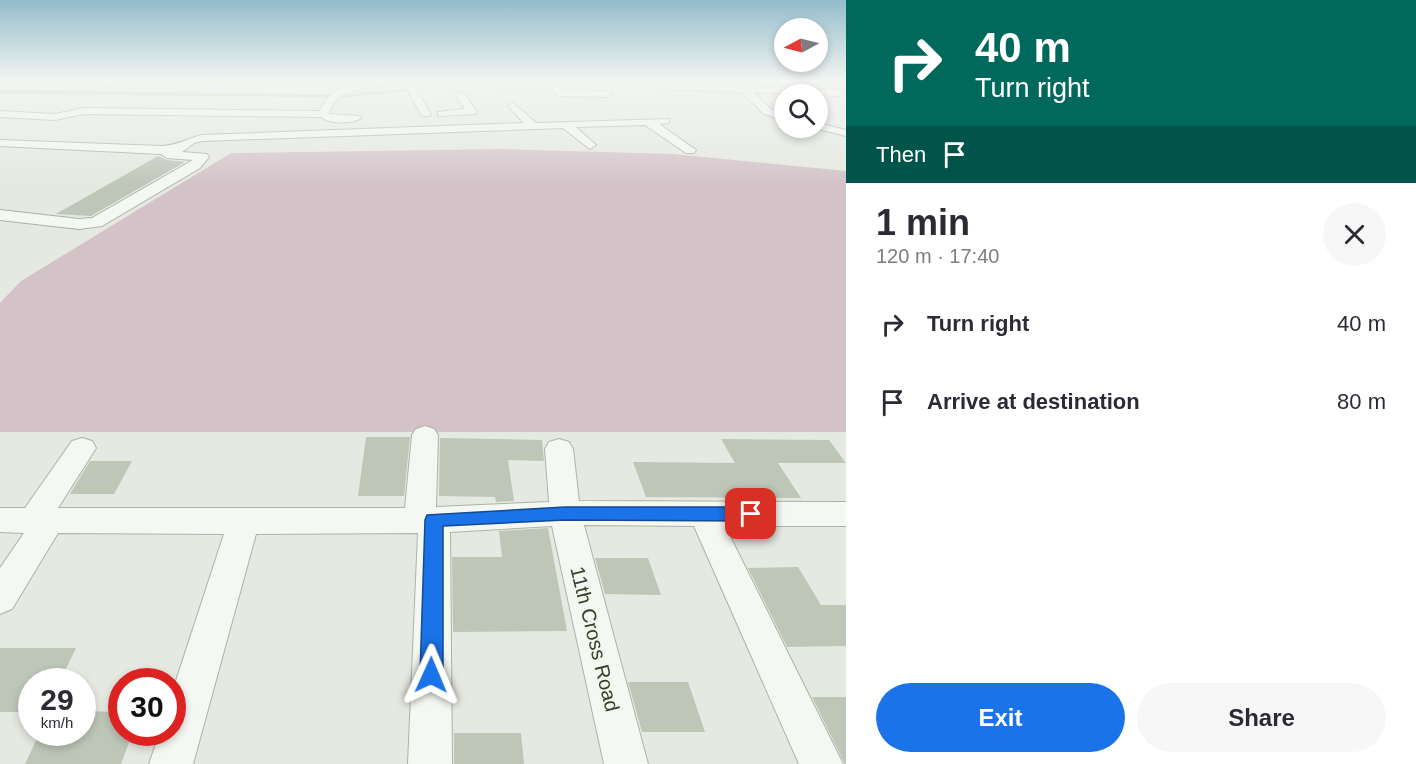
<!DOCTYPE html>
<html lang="en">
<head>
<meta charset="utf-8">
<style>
	:root { --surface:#fff; --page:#f7f7f7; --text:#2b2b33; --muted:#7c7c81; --accent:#1a73e8 }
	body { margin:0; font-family:Helvetica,sans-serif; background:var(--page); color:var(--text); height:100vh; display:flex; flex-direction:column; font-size:22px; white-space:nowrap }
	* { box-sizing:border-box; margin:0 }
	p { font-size:20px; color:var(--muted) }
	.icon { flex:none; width:33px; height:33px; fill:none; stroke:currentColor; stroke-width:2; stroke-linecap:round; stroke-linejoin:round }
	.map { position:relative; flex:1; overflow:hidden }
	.side { display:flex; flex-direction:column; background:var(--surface); width:570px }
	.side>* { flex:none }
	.banner { background:#00695c; color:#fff; overflow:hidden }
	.needle { width:39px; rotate:263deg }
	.tools { position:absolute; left:774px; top:18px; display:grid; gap:12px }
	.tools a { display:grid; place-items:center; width:54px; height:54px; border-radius:50%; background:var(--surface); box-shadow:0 3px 9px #0003; font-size:30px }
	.speed { position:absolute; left:18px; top:668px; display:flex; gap:12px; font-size:30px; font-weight:700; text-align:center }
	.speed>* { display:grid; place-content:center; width:78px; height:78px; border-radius:50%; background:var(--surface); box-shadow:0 3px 9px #0003; line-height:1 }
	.speed small { font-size:15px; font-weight:400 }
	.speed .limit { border:9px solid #d22; background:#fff; color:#111 }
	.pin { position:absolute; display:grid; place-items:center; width:51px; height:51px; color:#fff; margin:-26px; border-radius:12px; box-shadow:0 3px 9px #0006 }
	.me { position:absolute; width:66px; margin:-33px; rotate:1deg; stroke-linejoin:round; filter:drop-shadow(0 0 4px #0008) }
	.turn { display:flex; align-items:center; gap:21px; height:126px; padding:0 30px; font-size:27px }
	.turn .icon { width:78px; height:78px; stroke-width:2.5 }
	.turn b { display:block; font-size:42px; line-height:51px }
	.then { display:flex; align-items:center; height:57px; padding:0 30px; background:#0003; gap:12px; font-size:22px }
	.round { display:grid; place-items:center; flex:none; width:63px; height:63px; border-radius:32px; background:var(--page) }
	.overview { display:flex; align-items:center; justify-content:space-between; height:102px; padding:0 30px }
	h1 { font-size:36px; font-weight:700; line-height:45px }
	.button { display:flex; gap:12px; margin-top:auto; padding:12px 30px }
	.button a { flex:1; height:69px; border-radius:36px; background:var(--accent); color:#fff; font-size:24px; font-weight:700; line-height:69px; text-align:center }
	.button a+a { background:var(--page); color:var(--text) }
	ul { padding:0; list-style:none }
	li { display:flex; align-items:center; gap:18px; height:78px; padding:0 30px }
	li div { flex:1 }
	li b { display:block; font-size:22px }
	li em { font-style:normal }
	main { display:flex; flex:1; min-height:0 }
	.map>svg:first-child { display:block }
	.green { fill:#d3c2c8 }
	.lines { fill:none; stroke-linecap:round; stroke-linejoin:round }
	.stream { stroke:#b5c89d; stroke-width:3 }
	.building { fill:#bec6b8 }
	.minor-casing { stroke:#acb3a6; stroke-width:2 }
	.minor { fill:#f5f7f3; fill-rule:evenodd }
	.route { fill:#1a73e8; stroke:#114b97; stroke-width:1.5 }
	.labels { text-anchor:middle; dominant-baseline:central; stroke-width:6; stroke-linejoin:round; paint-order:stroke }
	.near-street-label { font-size:20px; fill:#344029; stroke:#f3f7f0 }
</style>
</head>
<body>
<main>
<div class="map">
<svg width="846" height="764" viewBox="0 0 846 764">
	<rect width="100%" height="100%" fill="#e5e9e1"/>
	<path class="green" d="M 503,149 L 674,154 L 846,171 L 846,432 L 0,432 L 0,303 L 21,281 L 231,153 Z"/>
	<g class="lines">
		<path class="stream" d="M 0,92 L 345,96 L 405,90"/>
	</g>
	<g class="building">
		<path d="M 158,156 L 167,160 L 185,162 L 91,216 L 56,214 Z"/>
		<path d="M 366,437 L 410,437 L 404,496 L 358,496 Z"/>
		<path d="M 440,438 L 542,440 L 544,461 L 508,460 L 514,501 L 496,502 L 495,497 L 439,496 Z"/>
		<path d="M 721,439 L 829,440 L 846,463 L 778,463 L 801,498 L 646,497 L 633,462 L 735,463 Z"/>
		<path d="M 90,461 L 132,461 L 114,494 L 70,494 Z"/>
		<path d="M 548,528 L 567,631 L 453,632 L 452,557 L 502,557 L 499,531 Z"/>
		<path d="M 595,558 L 648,558 L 661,595 L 605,594 Z"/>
		<path d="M 798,567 L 821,605 L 846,605 L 846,646 L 787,647 L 748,568 Z"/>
		<path d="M 0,648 L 76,648 L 60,681 L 32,681 L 32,712 L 0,712 Z"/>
		<path d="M 628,682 L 688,682 L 705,732 L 642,732 Z"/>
		<path d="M 812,697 L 846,697 L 846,764 L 845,764 Z"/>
		<path d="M 82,711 L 122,712 L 122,732 L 133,732 L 121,764 L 25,764 L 40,732 L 82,732 Z"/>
		<path d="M 454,733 L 521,733 L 524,764 L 454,764 Z"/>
	</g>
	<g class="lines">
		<defs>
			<g id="minor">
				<path d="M 108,80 L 121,80 L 97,90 L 0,90 L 0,84 L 96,84 Z"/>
				<path d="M 378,80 L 389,80 L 381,86 L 375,86 L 374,84 Z"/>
				<path d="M 418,80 L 428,80 L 416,90 L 431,114 L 430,116 L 422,116 L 407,89 Z"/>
				<path d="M 550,80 L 558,80 L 562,90 L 607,91 L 612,94 L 607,97 L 559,96 L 556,95 L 553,88 L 483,87 L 479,84 L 483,81 L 551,82 Z"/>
				<path d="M 632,80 L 660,83 L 841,90 L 846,93 L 841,96 L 753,92 L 772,110 L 784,115 L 784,121 L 764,114 L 742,92 L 660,89 Z"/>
				<path d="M 363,83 L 367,86 L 366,88 C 348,92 335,94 329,114 L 360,116 L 361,118 C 353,124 328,124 321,117 L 84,114 L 55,120 L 0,117 L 0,111 L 55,114 L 84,108 L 320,111 C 328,91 343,86 363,83 Z"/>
				<path d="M 461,92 L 464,93 L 477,112 L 476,114 L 438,116 L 438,112 L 465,109 L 456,95 Z"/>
				<path d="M 513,103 L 536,123 L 669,119 L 669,123 L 659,124 L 696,150 L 694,153 L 686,153 L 645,125 L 576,127 L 596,145 L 590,149 L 563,128 L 202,141 L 194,143 L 182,152 L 207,154 L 209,157 L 200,168 L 102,226 L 79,229 L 0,220 L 0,210 L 79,219 L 92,218 L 193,160 L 167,158 L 161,154 L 0,146 L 0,140 L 162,146 C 179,145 186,139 202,135 L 524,123 L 508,106 Z"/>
				<path d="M 818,123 L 846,130 L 846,136 L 814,128 L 818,128 Z"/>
				<path d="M 425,426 L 434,429 L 438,435 L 436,507 L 549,502 L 545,449 L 549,442 L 559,439 L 569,442 L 573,449 L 579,501 L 846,502 L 846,526 L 725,526 L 843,764 L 799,764 L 694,526 L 584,525 L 648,764 L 604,764 L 552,526 L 450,532 L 452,764 L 408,764 L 418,533 L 256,534 L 193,764 L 149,764 L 160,732 L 172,732 L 172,693 L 224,534 L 58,533 L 12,609 L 0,614 L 0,568 L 24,533 L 0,532 L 0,508 L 25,508 L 72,441 L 82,438 L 92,441 L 96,448 L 58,508 L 405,508 L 412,435 L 416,429 Z"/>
			</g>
		</defs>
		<use href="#minor" class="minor-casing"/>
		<use href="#minor" class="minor"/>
	</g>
	<linearGradient id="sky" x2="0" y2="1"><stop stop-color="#93bcca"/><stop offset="0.43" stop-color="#f3f5f2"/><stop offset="1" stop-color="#f3f5f2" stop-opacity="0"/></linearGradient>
	<rect width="846" height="187" fill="url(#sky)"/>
	<path class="route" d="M 565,507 L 751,507 L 757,509 L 760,514 L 757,519 L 751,521 L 565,520 L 443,526 L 443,675 L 439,683 L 431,686 L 424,683 L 420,675 L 425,520 L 427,515 Z"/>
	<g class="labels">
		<g class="near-street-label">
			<text transform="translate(595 639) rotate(76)">11th Cross Road</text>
		</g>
	</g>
</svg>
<div class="tools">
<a><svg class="needle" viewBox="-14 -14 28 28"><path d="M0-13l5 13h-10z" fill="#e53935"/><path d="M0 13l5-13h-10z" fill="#7c7c81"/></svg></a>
<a><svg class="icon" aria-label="search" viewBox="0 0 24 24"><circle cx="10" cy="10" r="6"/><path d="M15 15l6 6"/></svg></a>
</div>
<div class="speed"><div>29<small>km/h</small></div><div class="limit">30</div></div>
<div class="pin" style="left:751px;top:514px;background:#d93025"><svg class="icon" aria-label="arrive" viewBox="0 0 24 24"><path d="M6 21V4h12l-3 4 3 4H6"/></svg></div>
<svg class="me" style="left:431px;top:675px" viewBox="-20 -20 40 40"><path d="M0-17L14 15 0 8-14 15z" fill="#1a73e8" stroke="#fff" stroke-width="4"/></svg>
</div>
<section class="side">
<div class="banner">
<div class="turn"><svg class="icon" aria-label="right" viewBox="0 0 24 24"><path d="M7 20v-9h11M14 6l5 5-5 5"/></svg><div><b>40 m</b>Turn right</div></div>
<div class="then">Then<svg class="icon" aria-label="arrive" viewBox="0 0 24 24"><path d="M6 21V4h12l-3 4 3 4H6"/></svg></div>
</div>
<div class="overview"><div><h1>1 min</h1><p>120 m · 17:40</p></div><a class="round"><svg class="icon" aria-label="close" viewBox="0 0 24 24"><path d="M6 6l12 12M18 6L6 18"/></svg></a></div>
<ul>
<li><svg class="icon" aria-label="right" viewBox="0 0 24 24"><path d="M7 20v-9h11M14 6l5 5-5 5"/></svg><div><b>Turn right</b></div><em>40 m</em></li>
<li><svg class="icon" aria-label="arrive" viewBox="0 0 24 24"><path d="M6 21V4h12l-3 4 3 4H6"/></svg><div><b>Arrive at destination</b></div><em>80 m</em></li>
</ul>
<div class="button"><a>Exit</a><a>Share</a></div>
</section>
</main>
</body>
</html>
